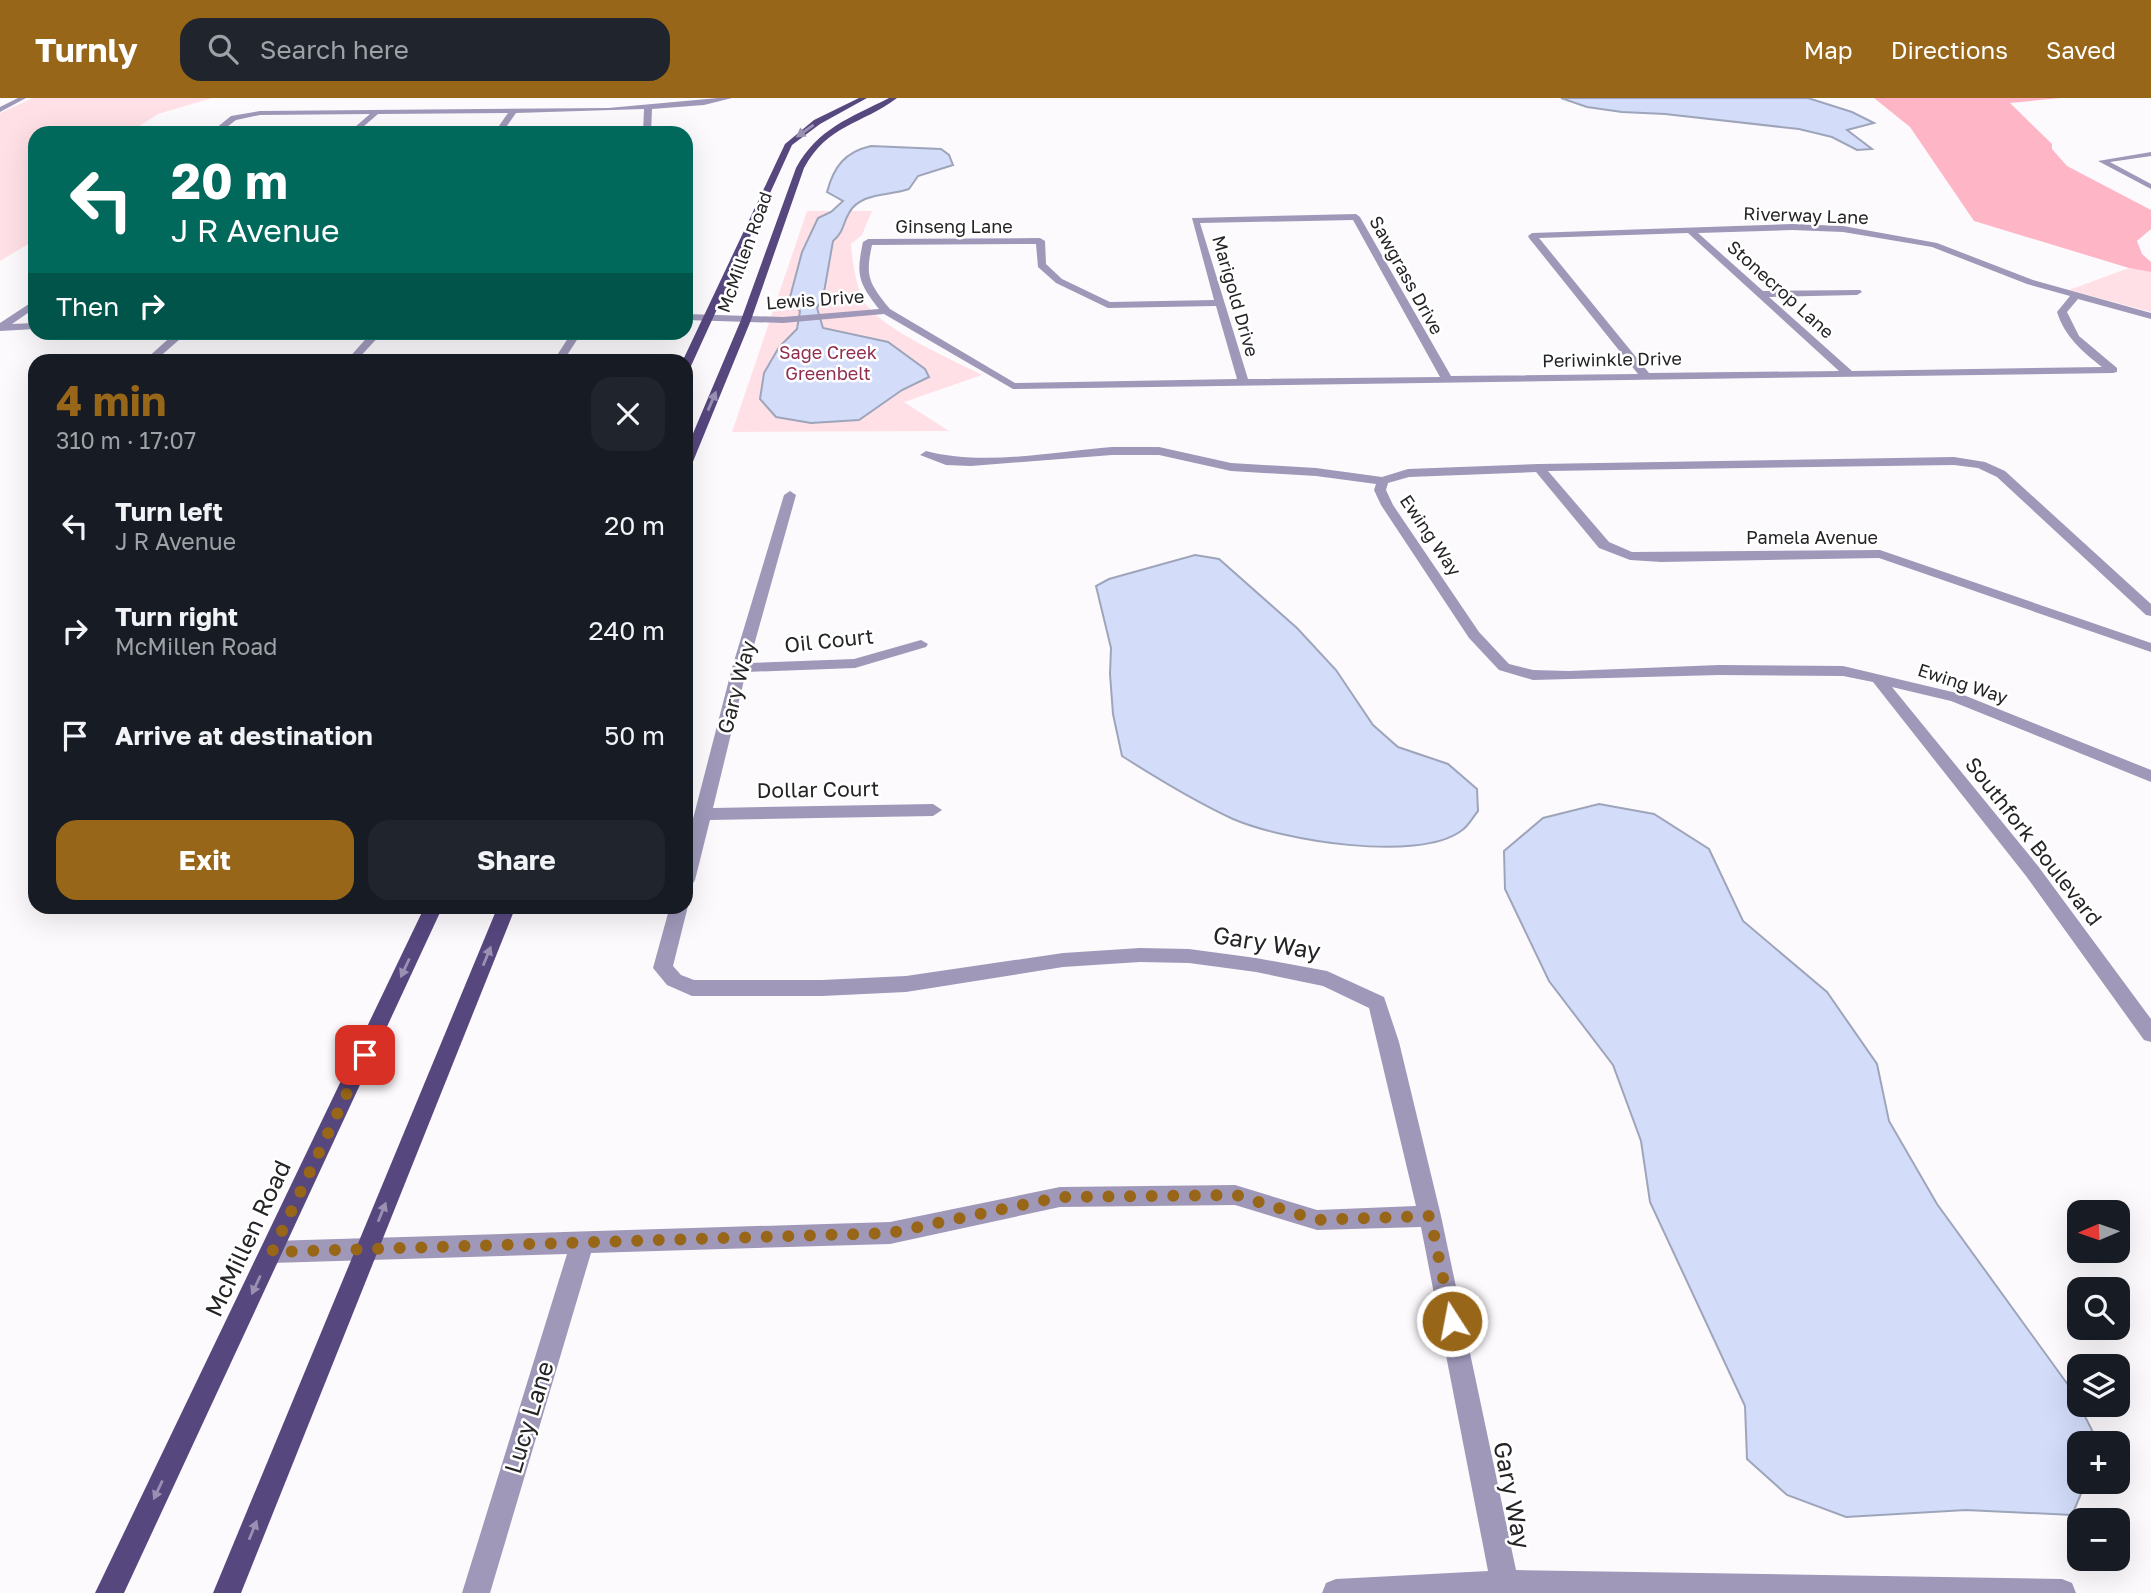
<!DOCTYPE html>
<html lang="en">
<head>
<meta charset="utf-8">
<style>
	:root { --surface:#171b24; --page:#20242c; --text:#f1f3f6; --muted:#9ea1a6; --accent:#986619 }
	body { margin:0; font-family:"Golos Text",sans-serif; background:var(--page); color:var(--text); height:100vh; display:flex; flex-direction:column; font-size:26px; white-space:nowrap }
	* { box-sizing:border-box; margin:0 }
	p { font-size:23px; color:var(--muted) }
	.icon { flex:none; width:38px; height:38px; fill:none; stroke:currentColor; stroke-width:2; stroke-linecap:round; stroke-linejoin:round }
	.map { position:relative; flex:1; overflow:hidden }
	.sheet { position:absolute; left:28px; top:256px; width:665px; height:560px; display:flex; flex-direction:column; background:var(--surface); border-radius:21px; box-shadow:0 7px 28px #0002 }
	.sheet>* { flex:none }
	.banner { position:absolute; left:28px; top:28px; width:665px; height:214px; border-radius:21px; box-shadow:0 7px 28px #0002; background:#00695c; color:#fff; overflow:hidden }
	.needle { width:46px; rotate:268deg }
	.controls { position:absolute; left:2067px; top:1102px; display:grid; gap:14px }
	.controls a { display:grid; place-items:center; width:63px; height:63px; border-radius:14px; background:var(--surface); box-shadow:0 7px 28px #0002; font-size:35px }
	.pin { position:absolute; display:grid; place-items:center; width:60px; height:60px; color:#fff; margin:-30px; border-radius:14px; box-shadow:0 4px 10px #0006 }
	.me { position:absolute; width:77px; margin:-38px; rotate:349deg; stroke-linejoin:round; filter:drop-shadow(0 0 5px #0008) }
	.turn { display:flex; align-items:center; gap:24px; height:147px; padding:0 28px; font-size:32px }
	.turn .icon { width:91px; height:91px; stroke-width:2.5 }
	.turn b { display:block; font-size:49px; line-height:60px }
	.then { display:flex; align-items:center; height:66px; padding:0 28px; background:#0003; gap:14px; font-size:26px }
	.round { display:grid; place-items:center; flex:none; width:74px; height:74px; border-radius:21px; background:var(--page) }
	.summary { display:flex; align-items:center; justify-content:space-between; height:119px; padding:0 28px }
	h1 { font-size:42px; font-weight:700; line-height:52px; color:var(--accent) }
	.button { display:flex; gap:14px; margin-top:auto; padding:14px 28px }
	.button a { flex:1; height:80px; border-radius:21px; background:var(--accent); color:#fff; font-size:28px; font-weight:700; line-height:80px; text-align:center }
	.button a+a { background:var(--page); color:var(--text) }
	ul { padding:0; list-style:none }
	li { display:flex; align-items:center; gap:21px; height:105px; padding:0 28px }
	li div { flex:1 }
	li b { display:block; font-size:26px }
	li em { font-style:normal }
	header { display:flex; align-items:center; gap:42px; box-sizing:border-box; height:98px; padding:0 35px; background:var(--accent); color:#fff }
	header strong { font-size:33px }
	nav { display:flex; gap:38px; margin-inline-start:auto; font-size:24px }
	.search { width:490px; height:63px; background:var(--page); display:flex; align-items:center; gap:18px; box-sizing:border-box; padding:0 24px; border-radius:21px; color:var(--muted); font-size:26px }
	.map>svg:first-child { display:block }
	.green { fill:#ffe0e6 }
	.forest { fill:#feb6c7 }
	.water { fill:#d3ddfa; stroke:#9ea5ba; stroke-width:2 }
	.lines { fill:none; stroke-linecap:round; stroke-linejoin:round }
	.minor { fill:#9f98b9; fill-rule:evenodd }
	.major { fill:#56477f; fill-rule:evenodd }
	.oneway { fill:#9a91b2 }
	.route { stroke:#986619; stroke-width:12; stroke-dasharray:0 21.6 }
	.labels { text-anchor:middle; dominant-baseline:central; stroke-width:5; stroke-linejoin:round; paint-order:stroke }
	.far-street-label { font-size:18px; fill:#242325; stroke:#fff }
	.far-park-label { font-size:18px; fill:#912d4e; stroke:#fff }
	.street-label { font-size:21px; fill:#242325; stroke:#fff }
	.near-street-label { font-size:24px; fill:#242325; stroke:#fff }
</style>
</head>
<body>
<header>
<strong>Turnly</strong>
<div class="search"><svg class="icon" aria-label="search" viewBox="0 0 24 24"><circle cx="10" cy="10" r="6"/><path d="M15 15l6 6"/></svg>Search here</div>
<nav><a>Map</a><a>Directions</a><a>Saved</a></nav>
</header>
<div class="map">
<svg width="2151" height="1495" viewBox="0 0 2151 1495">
	<rect width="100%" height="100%" fill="#fdfafe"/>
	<g class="green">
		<path d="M 33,0 L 212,0 L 158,16 L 129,35 L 35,35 L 35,142 L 0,163 L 0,15 Z"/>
		<path d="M 807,113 L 872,113 L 862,137 L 851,146 C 852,162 857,197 868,209 C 889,234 951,261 982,277 L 904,304 L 949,333 L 732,334 Z"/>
		<path d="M 2129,170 L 2151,174 L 2151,214 L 2069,192 Z"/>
	</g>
	<path class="forest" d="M 1874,0 L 2061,0 L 2010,5 L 2052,46 L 2052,51 L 2067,68 L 2151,112 L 2151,131 L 2137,143 L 2142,156 L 2151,164 L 2151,174 L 2129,170 L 1974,123 L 1910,29 Z"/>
	<g class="water">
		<path d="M 1561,0 L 1808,0 L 1852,14 L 1874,25 L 1847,32 L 1872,51 L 1857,52 L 1832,39 L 1799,31 L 1665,16 L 1622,14 L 1587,9 Z"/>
		<path d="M 871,48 L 941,51 L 949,57 L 953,67 L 918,78 L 909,91 C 890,98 860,94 849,115 C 842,127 844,134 833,143 L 823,200 L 817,210 L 823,230 L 888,244 L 925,271 L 929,279 L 902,292 L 859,322 L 811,325 L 776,319 L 760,301 L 764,275 L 779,249 L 797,231 L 800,213 L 789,203 L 802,154 L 818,120 L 831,114 L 843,103 L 827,94 C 834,68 845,54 871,48 Z"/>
		<path d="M 1195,457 L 1219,461 L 1297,530 L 1336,572 L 1373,627 L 1398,649 L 1448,666 L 1477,691 L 1478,713 C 1473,719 1468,729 1461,733 C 1417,765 1281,742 1233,721 C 1194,703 1158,681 1122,658 L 1113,616 L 1110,576 L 1111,550 L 1096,488 L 1109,481 Z"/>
		<path d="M 1599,706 L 1654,716 L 1709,751 L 1743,823 L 1827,894 L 1877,966 L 1889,1023 L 1937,1106 L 2071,1291 L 2099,1346 L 2079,1346 L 2079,1384 L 2086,1384 L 2072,1417 L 1966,1412 L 1846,1419 L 1787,1397 L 1747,1361 L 1745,1308 L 1650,1104 L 1641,1043 L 1613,967 L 1549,883 L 1505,791 L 1504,753 L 1543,720 Z"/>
	</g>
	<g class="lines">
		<g class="minor">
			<path d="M 18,0 L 26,0 L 0,14 L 0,9 Z"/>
			<path d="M 718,0 L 732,0 L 704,7 L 652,11 L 651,35 L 643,35 L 644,11 L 516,15 L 502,35 L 494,35 L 508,15 L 378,16 L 356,35 L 348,35 L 370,16 L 260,17 L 236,22 L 219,35 L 210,35 L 231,18 L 260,13 L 608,10 Z"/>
			<path d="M 2151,54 L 2151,58 L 2110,64 L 2151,86 L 2151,91 L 2098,63 Z"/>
			<path d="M 1356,116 L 1360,119 L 1451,278 L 1638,276 L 1529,140 L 1528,138 L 1532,135 L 1792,126 L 1843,128 L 1937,145 L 2033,182 L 2151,215 L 2151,221 L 2078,201 L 2067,214 L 2079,238 L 2117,270 L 2117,274 L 2113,275 L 1013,291 L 884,216 L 783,225 L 686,222 L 686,216 L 783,219 L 879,211 C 858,184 856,177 863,144 L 868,141 L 1040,140 L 1045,143 L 1046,166 L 1062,181 L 1110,204 L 1214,202 L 1192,120 ZM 1353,122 L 1440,279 L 1248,281 L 1200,125 ZM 1792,132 L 1843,134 L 1932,149 L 2027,186 L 2070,198 L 2057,214 C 2065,239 2082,253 2102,269 L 1852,273 L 1769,199 L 1857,197 L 1862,194 L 1860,192 L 1763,193 L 1698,135 ZM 1688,135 L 1839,273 L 1649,275 L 1539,140 ZM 1036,146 L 1038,169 L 1056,185 L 1108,210 L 1216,208 L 1237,281 L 1015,285 L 890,211 C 869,185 865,179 872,147 Z"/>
			<path d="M 35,202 L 35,210 L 12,226 L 35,225 L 35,231 L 0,233 L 0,225 Z"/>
			<path d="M 176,234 L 188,234 L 156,262 L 145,262 Z"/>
			<path d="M 372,234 L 383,234 L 357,262 L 347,262 Z"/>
			<path d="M 572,234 L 582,234 L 564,262 L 554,262 Z"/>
			<path d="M 1112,349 L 1159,349 L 1231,365 L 1316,370 L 1382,379 L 1408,371 L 1539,366 L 1954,359 L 1985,364 L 2005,373 L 2151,506 L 2151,518 L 2146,517 L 1997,379 L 1978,370 L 1954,367 L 1548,373 L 1609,444 L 1632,454 L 1880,452 L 2151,545 L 2151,554 L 1879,460 L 1661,464 L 1630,462 L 1599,450 L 1536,374 L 1409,379 L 1388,385 L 1386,392 L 1393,407 L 1479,534 L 1509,566 L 1533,572 L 1569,573 L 1719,567 L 1843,568 L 1961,596 L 2151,672 L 2151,684 L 1951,603 L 1892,589 L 2038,768 L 2151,921 L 2151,944 L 2144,942 L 2026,778 L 1873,584 L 1843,578 L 1719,577 L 1533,582 L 1499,572 L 1469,540 L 1381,407 L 1374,392 L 1376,386 L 1316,378 L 1231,373 L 1159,357 L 1112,357 L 971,368 L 946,367 L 920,357 L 926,353 C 983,368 1053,354 1112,349 Z"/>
			<path d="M 790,393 L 796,397 L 749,565 L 854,561 L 921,542 L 928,546 L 926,549 L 855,570 L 746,574 L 713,710 L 933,706 L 942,712 L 933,718 L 710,722 L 695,782 L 692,787 L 686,789 L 686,748 L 732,570 L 784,397 Z"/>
			<path d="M 686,804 L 688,808 L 673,868 L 681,877 L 694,882 L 822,882 L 906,878 L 1063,855 L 1140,850 L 1189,851 L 1256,860 L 1327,873 L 1384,899 L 1399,944 L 1441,1118 L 1516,1472 L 2062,1481 L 2072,1485 L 2076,1495 L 1322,1495 L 1326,1485 L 1336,1481 L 1488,1473 L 1421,1129 L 1317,1132 L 1235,1107 L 1060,1109 L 890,1146 L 591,1155 L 490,1495 L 462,1495 L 567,1156 L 272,1165 L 264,1162 L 260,1154 L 264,1146 L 272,1143 L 890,1124 L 1060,1089 L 1235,1087 L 1317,1112 L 1416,1108 L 1369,910 L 1323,888 L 1256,874 L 1189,865 L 1140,864 L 1063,869 L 906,894 L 822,898 L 692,898 L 667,887 L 653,870 L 670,808 L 686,808 Z"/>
		</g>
		<g class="major">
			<path d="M 859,0 L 867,0 L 820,26 L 792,47 L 691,268 L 686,271 L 686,262 L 683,262 L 785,46 L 814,22 Z"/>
			<path d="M 889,0 L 897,0 C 861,27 828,26 804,70 L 751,222 L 692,366 L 686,370 L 686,352 L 741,222 L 796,70 C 818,30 850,20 889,0 Z"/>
			<path d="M 425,808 L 443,808 L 124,1495 L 95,1495 Z"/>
			<path d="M 498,808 L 516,808 L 241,1495 L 213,1495 Z"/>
		</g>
	</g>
	<defs><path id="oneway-solid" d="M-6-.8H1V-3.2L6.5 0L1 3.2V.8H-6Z" transform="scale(1.75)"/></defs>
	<g class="oneway">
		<use href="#oneway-solid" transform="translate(805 33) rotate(145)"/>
		<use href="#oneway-solid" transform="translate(712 303) rotate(-67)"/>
		<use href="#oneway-solid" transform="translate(487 858) rotate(-68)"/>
		<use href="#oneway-solid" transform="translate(405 870) rotate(115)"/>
		<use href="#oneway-solid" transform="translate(382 1114) rotate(-68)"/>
		<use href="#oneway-solid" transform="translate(256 1187) rotate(115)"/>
		<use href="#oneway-solid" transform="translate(158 1392) rotate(115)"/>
		<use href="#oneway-solid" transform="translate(253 1432) rotate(-68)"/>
	</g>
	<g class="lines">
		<path class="route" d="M 365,957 L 272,1154 L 890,1135 L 1060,1099 L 1236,1097 L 1317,1122 L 1430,1118 L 1452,1223"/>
	</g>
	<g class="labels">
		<g class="far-street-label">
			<text transform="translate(1806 117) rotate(2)">Riverway Lane</text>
			<text x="954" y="128">Ginseng Lane</text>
			<text transform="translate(744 154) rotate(-70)">McMillen Road</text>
			<text transform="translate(1407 177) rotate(61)">Sawgrass Drive</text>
			<text transform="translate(1781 191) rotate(42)">Stonecrop Lane</text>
			<text transform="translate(1236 198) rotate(74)">Marigold Drive</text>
			<text transform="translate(815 201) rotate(-4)">Lewis Drive</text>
			<text transform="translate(1612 261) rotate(-1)">Periwinkle Drive</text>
			<text transform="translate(1431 437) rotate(56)">Ewing Way</text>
			<text x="1812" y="439">Pamela Avenue</text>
			<text transform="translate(1963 585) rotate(18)">Ewing Way</text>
		</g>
		<g class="far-park-label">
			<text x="828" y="254">Sage Creek<tspan x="828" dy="21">Greenbelt</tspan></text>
		</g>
		<g class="street-label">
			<text transform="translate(829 542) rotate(-6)">Oil Court</text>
			<text transform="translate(736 589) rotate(-75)">Gary Way</text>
			<text transform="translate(818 691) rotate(-1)">Dollar Court</text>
			<text transform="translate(2034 743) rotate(52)">Southfork Boulevard</text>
		</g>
		<g class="near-street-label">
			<text transform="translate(1267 844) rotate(9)">Gary Way</text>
			<text transform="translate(247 1140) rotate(-65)">McMillen Road</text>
			<text transform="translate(528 1319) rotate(-73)">Lucy Lane</text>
			<text transform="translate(1513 1397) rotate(79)">Gary Way</text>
		</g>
	</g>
</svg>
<div class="controls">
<a><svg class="needle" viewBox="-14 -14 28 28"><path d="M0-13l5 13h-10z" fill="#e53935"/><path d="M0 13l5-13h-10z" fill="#9ea1a6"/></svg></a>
<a><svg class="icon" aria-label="search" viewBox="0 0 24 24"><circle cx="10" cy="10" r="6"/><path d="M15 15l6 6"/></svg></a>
<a><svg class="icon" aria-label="layers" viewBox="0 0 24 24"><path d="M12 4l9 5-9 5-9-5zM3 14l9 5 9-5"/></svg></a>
<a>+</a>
<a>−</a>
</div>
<div class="pin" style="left:365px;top:957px;background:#d93025"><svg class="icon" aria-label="arrive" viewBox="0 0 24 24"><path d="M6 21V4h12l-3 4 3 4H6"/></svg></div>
<svg class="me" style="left:1452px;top:1223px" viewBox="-20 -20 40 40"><circle r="17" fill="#986619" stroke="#fff" stroke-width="3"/><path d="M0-11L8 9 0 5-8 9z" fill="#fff"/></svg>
<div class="banner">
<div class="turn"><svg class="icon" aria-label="left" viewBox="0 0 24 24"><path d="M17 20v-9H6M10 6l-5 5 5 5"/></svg><div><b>20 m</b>J R Avenue</div></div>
<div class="then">Then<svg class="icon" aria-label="right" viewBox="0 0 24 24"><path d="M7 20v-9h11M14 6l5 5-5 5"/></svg></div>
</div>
<section class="sheet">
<div class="summary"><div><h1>4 min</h1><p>310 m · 17:07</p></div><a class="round"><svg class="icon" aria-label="close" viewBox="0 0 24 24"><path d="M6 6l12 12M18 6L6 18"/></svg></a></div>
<ul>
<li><svg class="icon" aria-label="left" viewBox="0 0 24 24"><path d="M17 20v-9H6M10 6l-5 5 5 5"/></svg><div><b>Turn left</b><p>J R Avenue</p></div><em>20 m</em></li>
<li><svg class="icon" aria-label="right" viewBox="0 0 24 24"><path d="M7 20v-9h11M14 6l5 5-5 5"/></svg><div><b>Turn right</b><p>McMillen Road</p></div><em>240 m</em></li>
<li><svg class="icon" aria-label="arrive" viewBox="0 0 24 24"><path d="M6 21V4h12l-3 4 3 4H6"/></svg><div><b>Arrive at destination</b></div><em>50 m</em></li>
</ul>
<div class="button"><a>Exit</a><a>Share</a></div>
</section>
</div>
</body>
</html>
